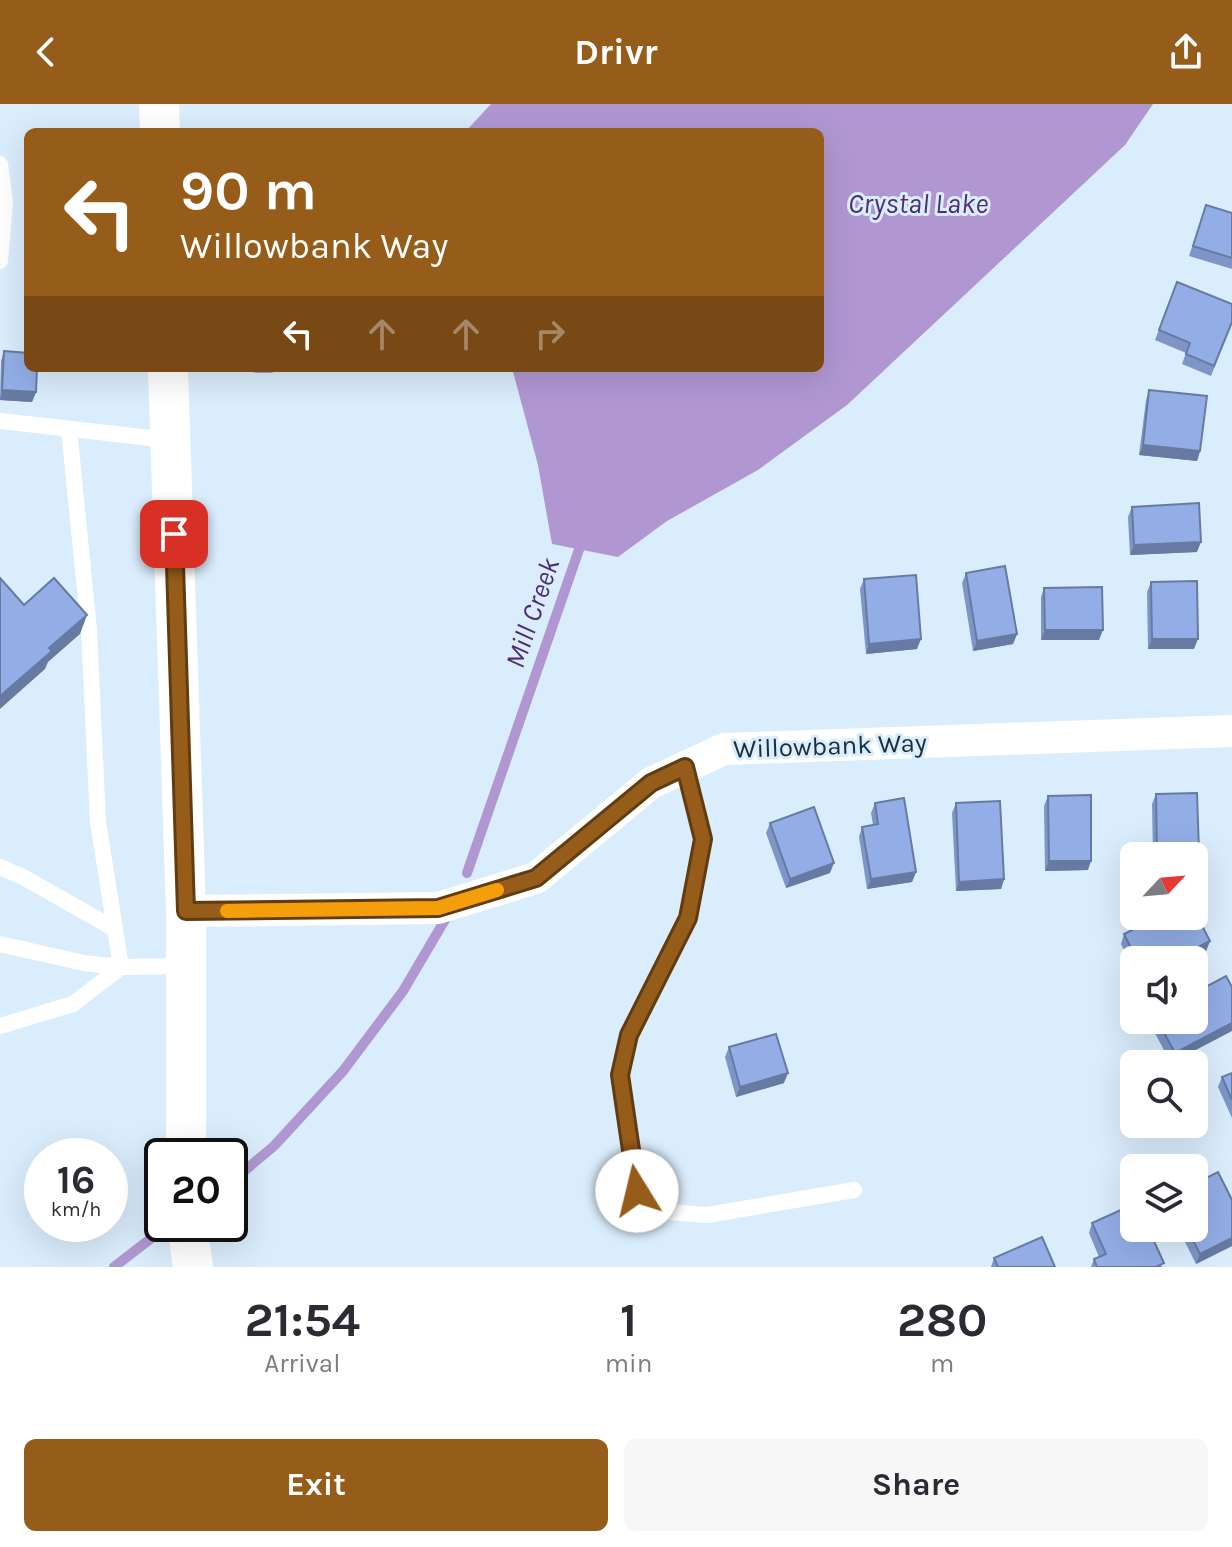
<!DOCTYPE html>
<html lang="en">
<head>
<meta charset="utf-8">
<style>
	:root { --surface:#fff; --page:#f7f7f7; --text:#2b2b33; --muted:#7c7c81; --accent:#965c1a }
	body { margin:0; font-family:Karla,sans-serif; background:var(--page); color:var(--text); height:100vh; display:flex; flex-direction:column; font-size:30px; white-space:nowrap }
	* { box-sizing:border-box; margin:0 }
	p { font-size:26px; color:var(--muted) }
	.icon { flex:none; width:44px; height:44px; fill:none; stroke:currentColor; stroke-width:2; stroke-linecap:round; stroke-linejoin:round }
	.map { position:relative; height:1163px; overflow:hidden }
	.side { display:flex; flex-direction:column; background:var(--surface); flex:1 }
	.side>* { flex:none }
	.guide { position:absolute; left:24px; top:24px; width:800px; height:244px; border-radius:12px; box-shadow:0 8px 32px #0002; background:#965c1a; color:#fff; overflow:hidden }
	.needle { width:52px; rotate:64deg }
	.fabs { position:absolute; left:1120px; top:738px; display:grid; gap:16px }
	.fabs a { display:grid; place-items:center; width:88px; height:88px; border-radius:12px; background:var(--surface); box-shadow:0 8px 32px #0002; font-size:40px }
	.speed { position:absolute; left:24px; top:1034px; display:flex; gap:16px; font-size:40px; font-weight:700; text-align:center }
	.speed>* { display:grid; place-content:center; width:104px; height:104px; border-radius:50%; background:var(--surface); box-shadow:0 8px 32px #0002; line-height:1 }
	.speed small { font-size:20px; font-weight:400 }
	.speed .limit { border:4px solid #111; border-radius:12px; background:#fff; color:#111 }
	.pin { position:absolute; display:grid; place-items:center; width:68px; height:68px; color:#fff; margin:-34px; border-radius:16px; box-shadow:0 4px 12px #0006 }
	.me { position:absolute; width:88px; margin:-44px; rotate:351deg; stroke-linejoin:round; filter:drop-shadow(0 0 6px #0008) }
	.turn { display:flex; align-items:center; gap:28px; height:168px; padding:0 24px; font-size:36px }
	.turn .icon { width:104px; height:104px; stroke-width:2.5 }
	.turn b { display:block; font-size:56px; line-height:68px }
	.lanes { display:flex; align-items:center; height:76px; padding:0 24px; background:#0003; justify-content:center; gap:40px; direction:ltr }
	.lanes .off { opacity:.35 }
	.eta { display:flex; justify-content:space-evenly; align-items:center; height:136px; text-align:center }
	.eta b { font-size:48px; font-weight:700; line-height:56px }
	.primary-button { display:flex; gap:16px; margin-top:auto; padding:16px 24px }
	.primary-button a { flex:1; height:92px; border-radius:12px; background:var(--accent); color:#fff; font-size:32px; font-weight:700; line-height:92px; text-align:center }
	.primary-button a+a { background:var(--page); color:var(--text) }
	header { display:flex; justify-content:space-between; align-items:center; height:104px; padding:0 24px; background:var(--accent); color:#fff; font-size:36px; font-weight:700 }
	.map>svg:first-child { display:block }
	.water { fill:#b097d1 }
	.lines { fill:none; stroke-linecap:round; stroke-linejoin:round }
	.stream { stroke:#b097d1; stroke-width:10 }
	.service { stroke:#fff; stroke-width:16 }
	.minor { stroke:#fff; stroke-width:32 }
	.tertiary { stroke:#fff; stroke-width:40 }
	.wall { fill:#7e96c7 }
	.shaded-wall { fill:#677aa2 }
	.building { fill:#93aee7; stroke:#677aa2; stroke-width:2 }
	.route-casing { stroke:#623c11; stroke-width:20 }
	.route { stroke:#965c1a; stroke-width:14 }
	.slow { stroke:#f59e0b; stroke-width:14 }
	.labels { text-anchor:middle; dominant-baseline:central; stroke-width:6; stroke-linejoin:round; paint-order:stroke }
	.street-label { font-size:26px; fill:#1b2e3d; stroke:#daedfc }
	.water-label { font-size:28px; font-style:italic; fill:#502e74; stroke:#daedfc }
</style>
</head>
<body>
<header><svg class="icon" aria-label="back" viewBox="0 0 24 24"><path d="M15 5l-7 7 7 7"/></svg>Drivr<svg class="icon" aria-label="share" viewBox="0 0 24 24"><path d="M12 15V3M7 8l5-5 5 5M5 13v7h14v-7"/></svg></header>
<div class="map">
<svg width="1232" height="1163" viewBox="0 0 1232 1163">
	<rect width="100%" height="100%" fill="#daedfc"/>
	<path class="water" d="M 491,0 L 1153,0 L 1125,41 L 847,301 L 758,366 L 667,417 L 618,453 L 552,440 L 538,361 L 512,264 L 820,264 L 820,28 L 465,28 Z"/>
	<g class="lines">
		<g class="stream">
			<path d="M 256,264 L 271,264"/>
			<path d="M 467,769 L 583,434"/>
			<path d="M 230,1079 L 274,1042 L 343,967 L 403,887 L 449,809"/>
			<path d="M 114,1163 L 158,1129"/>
		</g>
		<g class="service">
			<path d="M 0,60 L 5,99 L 0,157"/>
			<path d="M 0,317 L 169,336"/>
			<path d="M 69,325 L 89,526 L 98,718 L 121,863 L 186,862"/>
			<path d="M 685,663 L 703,735 L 688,814 L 629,931 L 620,971 L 637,1087 L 657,1107 L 707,1111 L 854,1086"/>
			<path d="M 0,763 L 23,773 L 115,825"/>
			<path d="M 0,840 L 84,859 L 121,863"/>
			<path d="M 0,922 L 73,900 L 121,863"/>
		</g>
		<path class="minor" d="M 186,807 L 438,804 L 536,774 L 651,679 L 724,645 L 1232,627"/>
		<g class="tertiary">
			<path d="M 159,0 L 160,28"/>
			<path d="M 168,264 L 186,807 L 186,1052"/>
			<path d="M 187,1120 L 193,1163"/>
		</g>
	</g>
	<g class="wall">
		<path d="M 1206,101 L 1232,109 L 1232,165 L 1189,152 Z"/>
		<path d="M 1177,178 L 1232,219 L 1211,272 L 1182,260 L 1186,249 L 1155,236 Z"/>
		<path d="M 4,247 L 36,288 L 32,298 L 0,296 L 1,257 Z"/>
		<path d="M 1149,286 L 1200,347 L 1197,357 L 1139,351 L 1146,296 Z"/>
		<path d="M 1132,403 L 1197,448 L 1130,451 L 1128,413 Z"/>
		<path d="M 966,469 L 1017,530 L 1013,540 L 973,547 L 962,479 Z"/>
		<path d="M 864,475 L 917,545 L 866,550 L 860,485 Z"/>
		<path d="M 1151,478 L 1194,545 L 1148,545 L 1147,488 Z"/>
		<path d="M 1044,484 L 1099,536 L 1041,536 L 1041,493 Z"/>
		<path d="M 1197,689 L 1199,748 L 1195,758 L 1194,758 L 1194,752 L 1153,752 L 1152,700 L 1156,690 Z"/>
		<path d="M 1048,692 L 1088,766 L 1045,767 L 1044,702 Z"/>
		<path d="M 875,699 L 916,768 L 912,778 L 867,785 L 859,733 L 862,723 L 873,721 L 871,709 Z"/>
		<path d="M 956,699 L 1004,775 L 1001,785 L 956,787 L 952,709 Z"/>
		<path d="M 770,719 L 830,769 L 786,784 L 766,729 Z"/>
		<path d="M 1124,830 L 1210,837 L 1206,847 L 1189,856 L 1134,856 L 1134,867 L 1121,840 Z"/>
		<path d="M 1152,916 L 1194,916 L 1171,959 L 1150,920 Z"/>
		<path d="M 729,943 L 784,979 L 736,993 L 725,953 Z"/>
		<path d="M 1232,969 L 1232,1014 L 1218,983 L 1222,973 Z"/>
		<path d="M 1232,1096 L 1232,1142 L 1196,1160 L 1178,1124 L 1194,1124 Z"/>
		<path d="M 1092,1119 L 1163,1163 L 1091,1163 L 1094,1155 L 1099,1153 L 1089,1129 Z"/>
		<path d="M 994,1154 L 1055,1163 L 991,1163 Z"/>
	</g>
	<g class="shaded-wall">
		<path d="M 2,286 L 36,288 L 32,298 L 0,296 Z"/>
		<path d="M 1143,341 L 1200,347 L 1197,357 L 1139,351 Z"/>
		<path d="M 1201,438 L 1197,448 L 1130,451 L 1134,441 Z"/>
		<path d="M 87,511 L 80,530 L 48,558 L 45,565 L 0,605 L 0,592 L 49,544 Z"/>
		<path d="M 1045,526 L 1103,526 L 1099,536 L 1041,536 Z"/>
		<path d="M 1017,530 L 1013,540 L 973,547 L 977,537 Z"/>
		<path d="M 921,535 L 917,545 L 866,550 L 869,540 Z"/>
		<path d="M 1152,535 L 1198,535 L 1194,545 L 1148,545 Z"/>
		<path d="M 1199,748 L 1195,758 L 1194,758 L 1194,752 L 1156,752 L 1157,749 Z"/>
		<path d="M 1049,757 L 1091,757 L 1088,766 L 1045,767 Z"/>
		<path d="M 834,759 L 830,769 L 786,784 L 790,775 Z"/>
		<path d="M 916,768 L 912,778 L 867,785 L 871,775 Z"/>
		<path d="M 1004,775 L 1001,785 L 956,787 L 959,778 Z"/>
		<path d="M 1210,837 L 1206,847 L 1189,856 L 1173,856 Z"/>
		<path d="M 1232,919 L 1232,927 L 1171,959 L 1175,949 Z"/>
		<path d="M 788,969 L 784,979 L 736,993 L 740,983 Z"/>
		<path d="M 1232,1134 L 1232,1142 L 1196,1160 L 1200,1150 Z"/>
	</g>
	<g class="building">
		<path d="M 1206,101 L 1232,109 L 1232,154 L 1193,142 Z"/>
		<path d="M 1177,178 L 1232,200 L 1232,218 L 1214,262 L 1186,250 L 1190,239 L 1159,226 Z"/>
		<path d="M 4,247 L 28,249 L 28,264 L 37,264 L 36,288 L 2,286 Z"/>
		<path d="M 1149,286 L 1207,292 L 1200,347 L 1143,341 Z"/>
		<path d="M 1199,399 L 1201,438 L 1134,441 L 1132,403 Z"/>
		<path d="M 1005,462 L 1017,530 L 977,537 L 966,469 Z"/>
		<path d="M 916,471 L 921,535 L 869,540 L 864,475 Z"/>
		<path d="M 0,474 L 24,501 L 54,474 L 87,511 L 49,544 L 52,547 L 0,592 Z"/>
		<path d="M 1197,477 L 1198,535 L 1152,535 L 1151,478 Z"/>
		<path d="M 1102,483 L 1103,526 L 1045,526 L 1044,484 Z"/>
		<path d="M 1197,689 L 1199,748 L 1157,749 L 1156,690 Z"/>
		<path d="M 1091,691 L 1091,757 L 1049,757 L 1048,692 Z"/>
		<path d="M 904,694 L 916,768 L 871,775 L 862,723 L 878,720 L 875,699 Z"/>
		<path d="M 1000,697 L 1004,775 L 959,778 L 956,699 Z"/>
		<path d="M 814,703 L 834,759 L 790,775 L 770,719 Z"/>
		<path d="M 1194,806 L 1210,837 L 1173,856 L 1137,856 L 1124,830 L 1161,812 L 1194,812 Z"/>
		<path d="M 1226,872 L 1232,883 L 1232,919 L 1175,949 L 1157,916 L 1194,916 L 1194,889 Z"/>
		<path d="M 776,930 L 788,969 L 740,983 L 729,943 Z"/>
		<path d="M 1232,969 L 1232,996 L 1222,973 Z"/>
		<path d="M 1218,1068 L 1232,1096 L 1232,1134 L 1200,1150 L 1187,1124 L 1194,1124 L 1194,1080 Z"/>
		<path d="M 1134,1100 L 1134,1124 L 1148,1124 L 1164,1159 L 1156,1163 L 1097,1163 L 1094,1155 L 1106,1150 L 1092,1119 Z"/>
		<path d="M 1042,1133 L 1055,1163 L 998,1163 L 994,1154 Z"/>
	</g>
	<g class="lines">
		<defs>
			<path id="route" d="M 174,430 L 186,807 L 438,804 L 536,774 L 651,679 L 685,663 L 703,735 L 688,814 L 629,931 L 620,971 L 637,1087"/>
		</defs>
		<use href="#route" class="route-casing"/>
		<use href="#route" class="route"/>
		<path class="slow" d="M 227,807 L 438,804 L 497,786"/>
	</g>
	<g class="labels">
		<g class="street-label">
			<text transform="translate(830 642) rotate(-2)">Willowbank Way</text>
		</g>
		<g class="water-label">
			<text x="918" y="99">Crystal Lake</text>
			<text transform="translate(532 509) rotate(-71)">Mill Creek</text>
		</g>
	</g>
</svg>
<div class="fabs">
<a><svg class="needle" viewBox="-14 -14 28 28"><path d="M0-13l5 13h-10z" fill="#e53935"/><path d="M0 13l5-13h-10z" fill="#7c7c81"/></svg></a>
<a><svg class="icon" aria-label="sound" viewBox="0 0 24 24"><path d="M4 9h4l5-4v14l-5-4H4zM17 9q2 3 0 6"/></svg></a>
<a><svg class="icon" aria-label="search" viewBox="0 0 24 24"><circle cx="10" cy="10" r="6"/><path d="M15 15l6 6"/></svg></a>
<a><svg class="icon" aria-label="layers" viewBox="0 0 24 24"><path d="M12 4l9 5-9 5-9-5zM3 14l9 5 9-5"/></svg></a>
</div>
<div class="speed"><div>16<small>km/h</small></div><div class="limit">20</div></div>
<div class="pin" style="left:174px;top:430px;background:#d93025"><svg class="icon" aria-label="arrive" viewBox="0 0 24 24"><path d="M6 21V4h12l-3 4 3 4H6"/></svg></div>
<svg class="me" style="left:637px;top:1087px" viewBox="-20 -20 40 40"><circle r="19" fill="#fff"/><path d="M0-13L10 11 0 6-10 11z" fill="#965c1a"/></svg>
<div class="guide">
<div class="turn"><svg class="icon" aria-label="left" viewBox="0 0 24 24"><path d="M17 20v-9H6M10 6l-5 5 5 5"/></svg><div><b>90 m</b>Willowbank Way</div></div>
<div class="lanes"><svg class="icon" aria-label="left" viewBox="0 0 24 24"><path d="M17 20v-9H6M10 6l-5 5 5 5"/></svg><svg class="icon off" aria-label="ahead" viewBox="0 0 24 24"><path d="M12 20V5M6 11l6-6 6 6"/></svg><svg class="icon off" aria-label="ahead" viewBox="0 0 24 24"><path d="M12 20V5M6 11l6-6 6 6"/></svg><svg class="icon off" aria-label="right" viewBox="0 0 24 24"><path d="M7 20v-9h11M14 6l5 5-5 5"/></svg></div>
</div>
</div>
<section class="side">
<div class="eta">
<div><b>21:54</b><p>Arrival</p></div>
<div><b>1</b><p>min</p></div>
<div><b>280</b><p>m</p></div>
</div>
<div class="primary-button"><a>Exit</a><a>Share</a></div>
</section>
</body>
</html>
